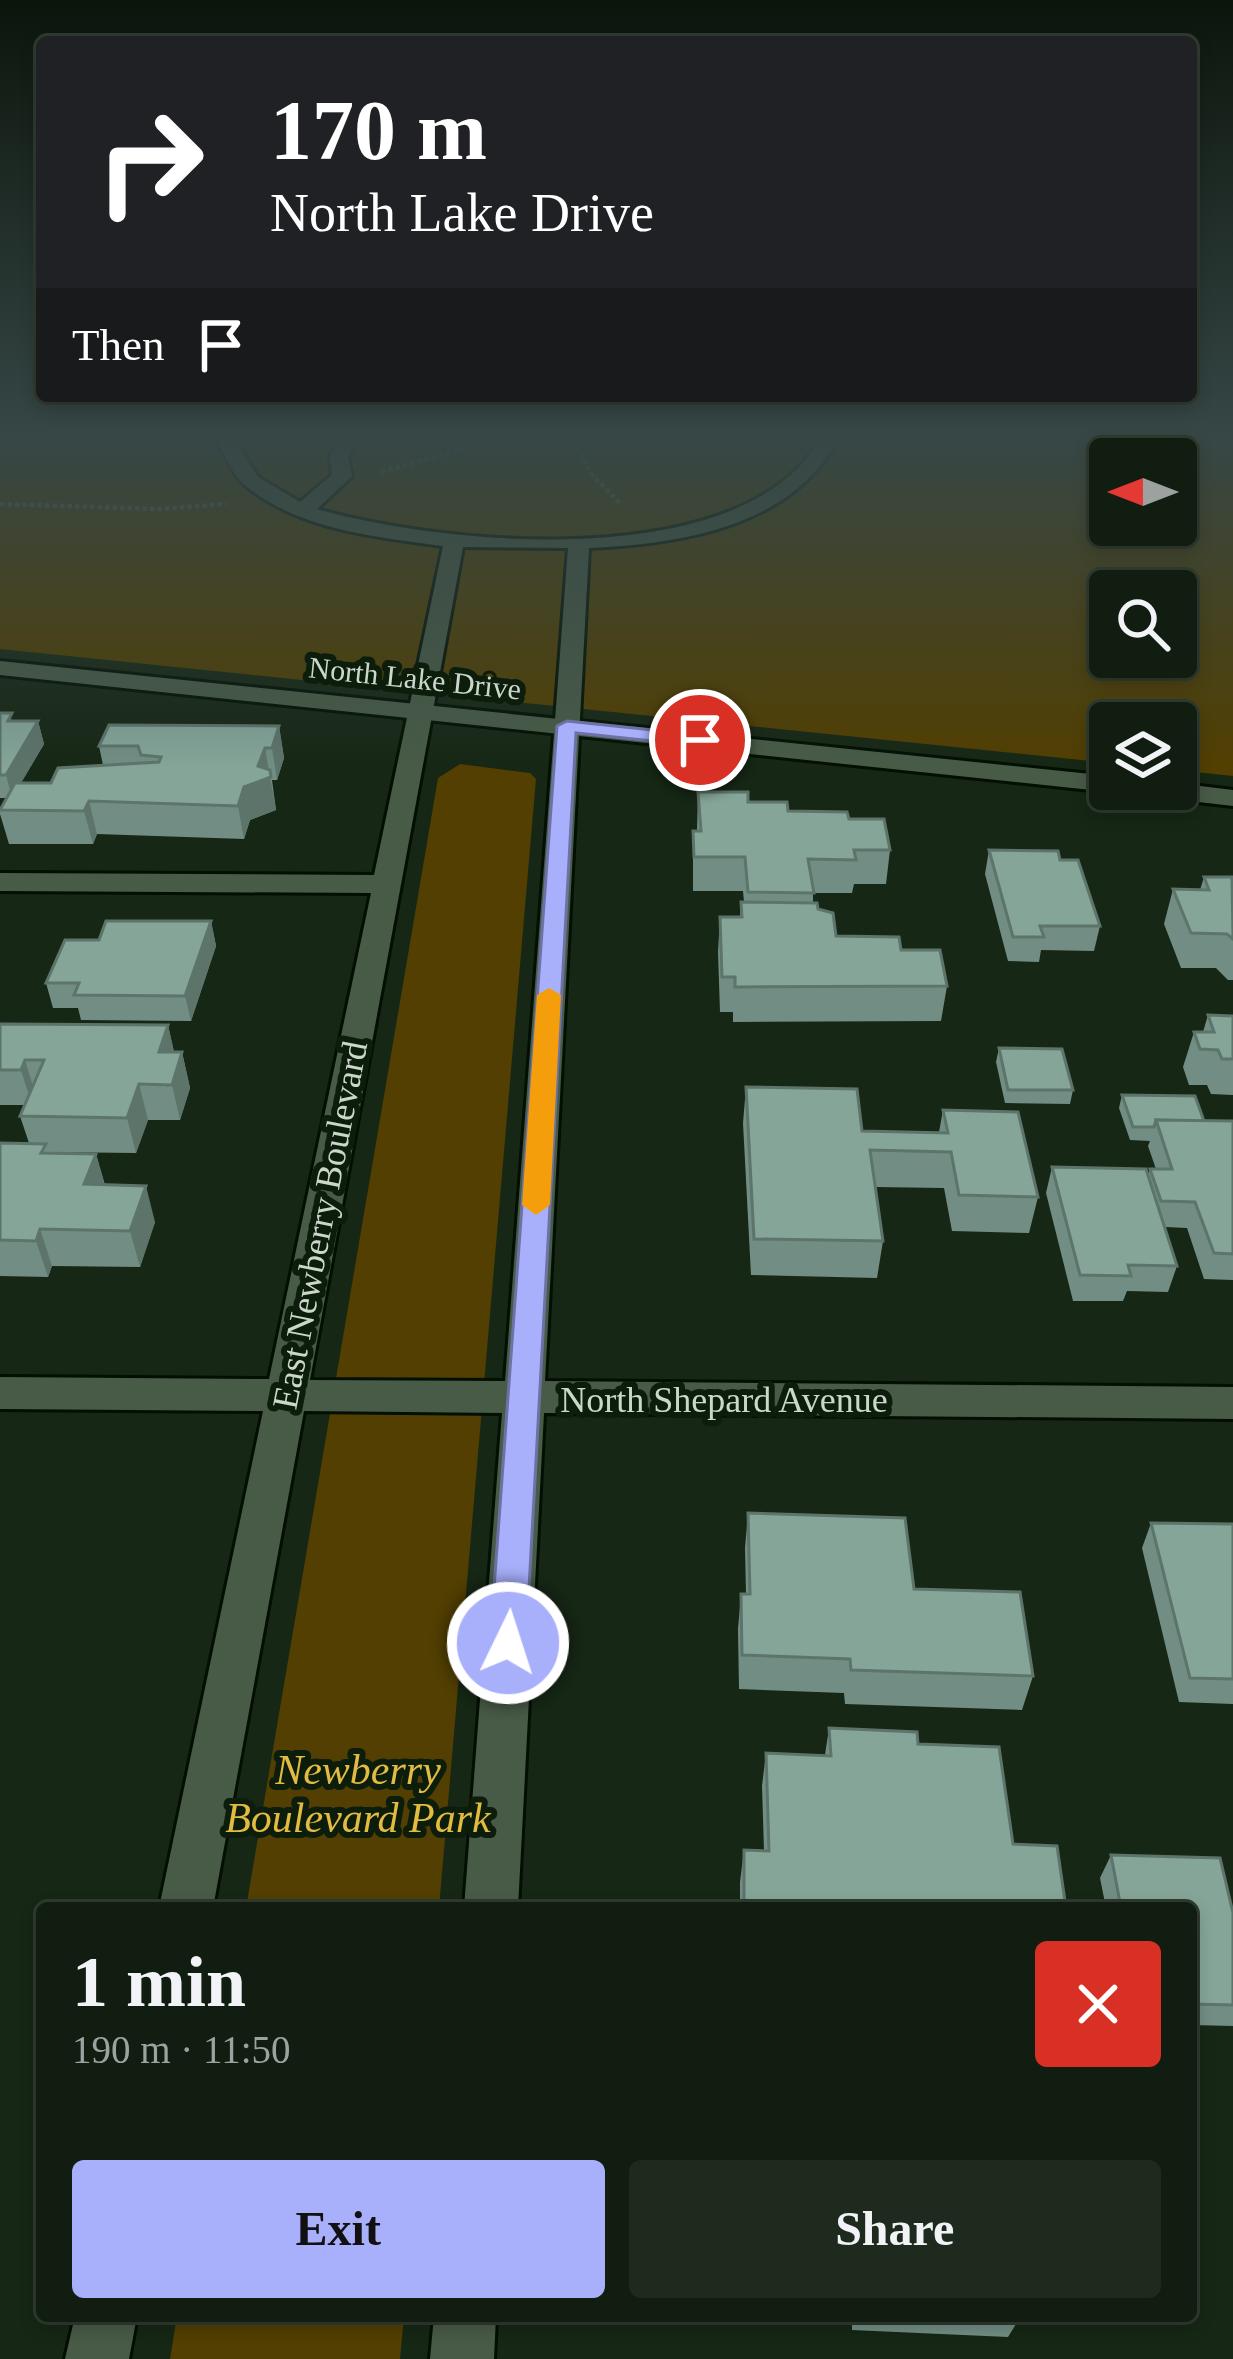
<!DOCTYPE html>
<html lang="en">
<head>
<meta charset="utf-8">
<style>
	:root { --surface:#101d10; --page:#1e2a1e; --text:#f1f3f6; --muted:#9ca29f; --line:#303b30; --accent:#a8b0fc }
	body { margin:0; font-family:"Times New Roman",serif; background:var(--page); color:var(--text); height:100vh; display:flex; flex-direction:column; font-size:45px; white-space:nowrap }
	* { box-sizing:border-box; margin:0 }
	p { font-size:39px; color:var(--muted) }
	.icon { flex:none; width:66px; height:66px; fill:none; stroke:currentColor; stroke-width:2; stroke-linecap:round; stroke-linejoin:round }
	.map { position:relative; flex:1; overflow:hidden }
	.side { position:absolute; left:36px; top:1902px; width:1161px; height:420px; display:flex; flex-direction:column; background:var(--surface); border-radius:12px; box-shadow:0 6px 18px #0003,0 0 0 3px var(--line) }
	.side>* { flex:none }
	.hud { position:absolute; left:36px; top:36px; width:1161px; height:366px; border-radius:12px; box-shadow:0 6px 18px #0003,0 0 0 3px var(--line); background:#202124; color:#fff; overflow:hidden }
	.needle { width:78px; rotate:270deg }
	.fabs { position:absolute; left:1089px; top:438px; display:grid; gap:24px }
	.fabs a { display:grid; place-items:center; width:108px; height:108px; border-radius:12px; background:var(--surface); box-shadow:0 6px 18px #0003,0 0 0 3px var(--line); font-size:60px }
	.pin { position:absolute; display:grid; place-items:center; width:102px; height:102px; color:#fff; margin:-51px; border:6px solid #fff; border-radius:50%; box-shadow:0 3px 12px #0007 }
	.me { position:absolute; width:132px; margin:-66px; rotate:4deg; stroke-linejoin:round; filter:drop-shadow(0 0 9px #0008) }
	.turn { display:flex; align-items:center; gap:42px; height:252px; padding:0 36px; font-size:54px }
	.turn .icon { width:156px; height:156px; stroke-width:2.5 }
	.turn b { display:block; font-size:84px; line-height:102px }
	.then { display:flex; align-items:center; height:114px; padding:0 36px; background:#0003; gap:24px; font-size:45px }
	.round { display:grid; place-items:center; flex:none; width:126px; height:126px; border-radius:12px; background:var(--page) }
	.summary { display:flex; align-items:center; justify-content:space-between; height:204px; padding:0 36px }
	h1 { font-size:72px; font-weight:700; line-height:90px }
	.button { display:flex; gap:24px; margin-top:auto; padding:24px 36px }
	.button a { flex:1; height:138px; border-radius:12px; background:var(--accent); color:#111; font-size:48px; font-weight:700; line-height:138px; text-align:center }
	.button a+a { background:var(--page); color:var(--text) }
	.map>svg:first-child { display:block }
	.green { fill:#523f01; fill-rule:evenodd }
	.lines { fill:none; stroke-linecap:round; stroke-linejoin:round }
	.street-casing { stroke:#020f02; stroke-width:6 }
	.secondary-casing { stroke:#020f02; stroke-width:6 }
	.path { stroke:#5c6a5b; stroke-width:4.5; stroke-dasharray:4.5 3; stroke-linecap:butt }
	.street { fill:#485b47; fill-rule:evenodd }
	.secondary { fill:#485b47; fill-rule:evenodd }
	.wall { fill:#728e84 }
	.shaded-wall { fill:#5d746b }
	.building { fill:#85a599; stroke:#5d746b; stroke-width:3 }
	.route { fill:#a8b0fc; stroke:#6d72a4; stroke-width:3 }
	.slow { fill:#f59e0b }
	.labels { text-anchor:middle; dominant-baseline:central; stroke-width:12; stroke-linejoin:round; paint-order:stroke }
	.far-street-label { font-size:30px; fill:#ccd7cb; stroke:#0c1d0c }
	.street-label { font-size:36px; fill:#ccd7cb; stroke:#0c1d0c }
	.near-park-label { font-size:42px; font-style:italic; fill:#e3bb40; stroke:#0c1d0c }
</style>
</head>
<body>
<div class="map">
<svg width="1233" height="2359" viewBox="0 0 1233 2359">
	<rect width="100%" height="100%" fill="#162715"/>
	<g class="green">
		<path d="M 0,439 L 1233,439 L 1233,776 L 1176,770 L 1176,723 L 1110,723 L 1110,763 L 0,649 ZM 1110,459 L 1176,459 L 1176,525 L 1110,525 ZM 1110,591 L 1176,591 L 1176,657 L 1110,657 Z"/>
		<path d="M 460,764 L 530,773 L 536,779 L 439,1908 L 246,1908 L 438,778 Z"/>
		<path d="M 177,2316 L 404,2316 L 400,2359 L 170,2359 Z"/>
	</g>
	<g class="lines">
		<defs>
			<g id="street">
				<path d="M 216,439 L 234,439 L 258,477 L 300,502 L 332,475 L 330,457 L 338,439 L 356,439 L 348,457 L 352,476 L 317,509 C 443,545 743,575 820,439 L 838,439 C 791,527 681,544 589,548 L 545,1381 L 1233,1387 L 1233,1419 L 544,1413 L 518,1908 L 464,1908 L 502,1413 L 304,1411 L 213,1908 L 159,1908 L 263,1411 L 0,1409 L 0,1377 L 269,1379 L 371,893 L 0,891 L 0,873 L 374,875 L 443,546 C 376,537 300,530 246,486 C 233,476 224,453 216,439 ZM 463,547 L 568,548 L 505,1381 L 310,1380 Z"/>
				<path d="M 75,2316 L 137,2316 L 129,2359 L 65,2359 Z"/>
				<path d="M 434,2316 L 496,2316 L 494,2359 L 430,2359 Z"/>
			</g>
			<g id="secondary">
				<path d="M 0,661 L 1110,776 L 1110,789 L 1120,789 L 1110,792 L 0,675 Z"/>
				<path d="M 1176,783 L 1233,790 L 1233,806 L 1155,797 L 1142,789 L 1176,789 Z"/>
			</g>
		</defs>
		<use href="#street" class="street-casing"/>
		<use href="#secondary" class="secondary-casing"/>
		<g class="path">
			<path d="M 574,439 L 592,475 L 622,505"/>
			<path d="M 381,472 L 497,439"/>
			<path d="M 0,504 L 157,509 L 226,504"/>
		</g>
		<use href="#street" class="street"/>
		<use href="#secondary" class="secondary"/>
	</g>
	<g class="wall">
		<path d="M 0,713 L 14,721 L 38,721 L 44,744 L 21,783 L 51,783 L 103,765 L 99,746 L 279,726 L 284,758 L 277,780 L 272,780 L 276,810 L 250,820 L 244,839 L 97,834 L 93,844 L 9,844 L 0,814 L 0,809 L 6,798 L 0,798 Z"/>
		<path d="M 698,792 L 788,811 L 890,850 L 886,884 L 854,884 L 852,893 L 813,893 L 813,903 L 836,936 L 901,950 L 947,986 L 941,1021 L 733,1022 L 733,1012 L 720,1012 L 718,952 L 720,917 L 740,917 L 741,902 L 744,902 L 743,891 L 693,891 L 693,831 L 697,831 Z"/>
		<path d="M 989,850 L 1060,860 L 1100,926 L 1094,951 L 1041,950 L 1039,962 L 1008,961 L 985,874 Z"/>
		<path d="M 1204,877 L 1233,880 L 1233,980 L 1228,980 L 1216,968 L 1181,968 L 1164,924 L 1173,889 L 1200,890 Z"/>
		<path d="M 211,921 L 216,946 L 191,1021 L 81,1020 L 78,1008 L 53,1008 L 46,983 L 99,940 Z"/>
		<path d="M 1208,1015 L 1233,1016 L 1233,1095 L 1211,1094 L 1207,1085 L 1189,1085 L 1183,1067 L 1194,1032 L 1203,1032 Z"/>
		<path d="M 0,1024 L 168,1025 L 174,1052 L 182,1052 L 190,1088 L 180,1120 L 148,1120 L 136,1153 L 49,1152 L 96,1154 L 105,1185 L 155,1222 L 140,1267 L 52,1266 L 48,1277 L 0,1276 L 0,1143 L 29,1143 L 20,1116 L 25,1105 L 0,1105 Z"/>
		<path d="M 999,1048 L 1073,1090 L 1070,1104 L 1005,1103 L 996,1062 Z"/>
		<path d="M 746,1087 L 862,1131 L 939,1132 L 943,1110 L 1038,1197 L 1029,1233 L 952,1231 L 944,1188 L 875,1187 L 883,1241 L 877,1278 L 751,1275 L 743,1123 Z"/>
		<path d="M 1122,1095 L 1204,1121 L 1233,1121 L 1233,1280 L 1204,1279 L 1187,1228 L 1165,1227 L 1177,1266 L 1168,1292 L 1127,1291 L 1123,1301 L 1073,1301 L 1046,1193 L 1052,1167 L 1148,1175 L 1150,1169 L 1156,1169 L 1148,1146 L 1150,1141 L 1130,1140 L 1119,1108 Z"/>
		<path d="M 748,1513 L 914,1589 L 1033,1676 L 1022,1710 L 845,1704 L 844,1693 L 739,1689 L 738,1629 L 741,1594 L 746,1594 L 745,1548 Z"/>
		<path d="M 1151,1523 L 1233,1524 L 1233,1704 L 1179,1702 L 1142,1548 Z"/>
		<path d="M 829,1728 L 918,1744 L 1013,1844 L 1066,1908 L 740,1908 L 740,1882 L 744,1850 L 764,1851 L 762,1786 L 766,1753 L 825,1755 Z"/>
		<path d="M 1111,1855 L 1233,1913 L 1233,2026 L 1191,2025 L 1191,1908 L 1106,1908 L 1100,1878 Z"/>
		<path d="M 852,2316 L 1021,2316 L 1008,2337 L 852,2330 Z"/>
	</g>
	<g class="shaded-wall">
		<path d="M 38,721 L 44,744 L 12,798 L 6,775 Z"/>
		<path d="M 279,726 L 284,758 L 277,780 L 272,748 Z"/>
		<path d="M 265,748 L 276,810 L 250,820 L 244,839 L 238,806 L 244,787 L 258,766 Z"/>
		<path d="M 89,801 L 97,834 L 93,844 L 84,811 Z"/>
		<path d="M 211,921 L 216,946 L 191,1021 L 185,996 Z"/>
		<path d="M 168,1025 L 176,1061 L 167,1088 L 159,1052 Z"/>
		<path d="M 182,1052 L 190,1088 L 180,1120 L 172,1085 Z"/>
		<path d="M 25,1060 L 36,1096 L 32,1105 L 21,1070 Z"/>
		<path d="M 139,1084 L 148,1120 L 136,1153 L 127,1118 Z"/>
		<path d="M 96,1154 L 106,1190 L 84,1184 Z"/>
		<path d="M 146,1186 L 155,1222 L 140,1267 L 130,1231 Z"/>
		<path d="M 40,1229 L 52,1266 L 48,1277 L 36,1241 Z"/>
	</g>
	<g class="building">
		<path d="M 0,713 L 12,713 L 8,721 L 38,721 L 6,775 L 0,775 Z"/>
		<path d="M 109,725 L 279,726 L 272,748 L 265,748 L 258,766 L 270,770 L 271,777 L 244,787 L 238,806 L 89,801 L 84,811 L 0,810 L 15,783 L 51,783 L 58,768 L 159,762 L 161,757 L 141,755 L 138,746 L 99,746 Z"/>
		<path d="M 698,792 L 748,792 L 748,802 L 787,802 L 788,811 L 847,812 L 849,819 L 884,819 L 890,850 L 854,850 L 856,860 L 808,859 L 814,893 L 748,892 L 745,857 L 694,857 L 693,831 L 701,831 Z"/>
		<path d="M 989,850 L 1058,851 L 1060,860 L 1078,860 L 1100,926 L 1040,926 L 1044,937 L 1013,937 Z"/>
		<path d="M 1204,877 L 1232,877 L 1233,939 L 1227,934 L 1191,933 L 1173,889 L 1209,890 Z"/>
		<path d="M 741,902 L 817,903 L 818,909 L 833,913 L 836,936 L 899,937 L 901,950 L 940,950 L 947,986 L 735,987 L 735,977 L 722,977 L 720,917 L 742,917 Z"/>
		<path d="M 106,921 L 211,921 L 185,996 L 74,995 L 79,983 L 46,983 L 65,940 L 99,940 Z"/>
		<path d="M 1208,1015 L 1233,1016 L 1233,1059 L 1222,1059 L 1218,1050 L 1200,1049 L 1194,1032 L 1214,1032 Z"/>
		<path d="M 0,1024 L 168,1025 L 159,1052 L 182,1052 L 172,1085 L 139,1084 L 127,1118 L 20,1116 L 44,1060 L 25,1060 L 21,1070 L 0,1070 Z"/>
		<path d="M 999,1048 L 1062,1049 L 1073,1090 L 1008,1090 Z"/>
		<path d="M 746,1087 L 857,1089 L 862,1131 L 948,1133 L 943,1110 L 1018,1112 L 1038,1197 L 959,1195 L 951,1152 L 870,1150 L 883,1241 L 754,1239 Z"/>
		<path d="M 1122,1095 L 1195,1096 L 1204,1121 L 1156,1120 L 1154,1127 L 1133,1127 Z"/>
		<path d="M 1156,1120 L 1233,1121 L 1233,1254 L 1214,1253 L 1195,1202 L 1161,1201 L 1150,1169 L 1172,1169 Z"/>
		<path d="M 0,1143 L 46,1144 L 41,1153 L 96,1154 L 84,1184 L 146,1186 L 130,1231 L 40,1229 L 36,1241 L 0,1240 Z"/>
		<path d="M 1052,1167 L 1146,1169 L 1177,1266 L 1128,1265 L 1131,1276 L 1080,1275 Z"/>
		<path d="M 748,1513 L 905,1518 L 914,1589 L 1020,1592 L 1033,1676 L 851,1670 L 850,1659 L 742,1655 L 741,1594 L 750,1594 Z"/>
		<path d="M 1151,1523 L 1233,1524 L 1233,1679 L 1190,1678 Z"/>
		<path d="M 829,1728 L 917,1732 L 918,1744 L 999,1747 L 1013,1844 L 1057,1846 L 1066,1908 L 744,1908 L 744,1850 L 769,1851 L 766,1753 L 831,1756 Z"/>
		<path d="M 1111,1855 L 1220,1858 L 1233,1913 L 1233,2005 L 1191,2004 L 1191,1908 L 1121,1908 Z"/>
	</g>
	<linearGradient id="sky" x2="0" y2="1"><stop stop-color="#0c150c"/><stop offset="0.57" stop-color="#364746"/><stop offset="1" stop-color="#364746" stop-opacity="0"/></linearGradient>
	<rect width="1233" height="769" fill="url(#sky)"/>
	<path class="route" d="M 567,721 L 700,735 L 710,740 L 700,746 L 576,733 L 526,1643 L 521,1654 L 508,1659 L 496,1654 L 490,1643 L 557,726 Z"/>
	<path class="slow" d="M 549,988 L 561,995 L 550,1205 L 536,1215 L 522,1205 L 537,995 Z"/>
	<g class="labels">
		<g class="far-street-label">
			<text transform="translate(415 678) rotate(6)">North Lake Drive</text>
		</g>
		<g class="street-label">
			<text transform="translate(320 1225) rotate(-79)">East Newberry Boulevard</text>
			<text x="724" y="1400">North Shepard Avenue</text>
		</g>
		<g class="near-park-label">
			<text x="358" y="1770">Newberry<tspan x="358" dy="48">Boulevard Park</tspan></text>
		</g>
	</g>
</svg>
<div class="fabs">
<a><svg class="needle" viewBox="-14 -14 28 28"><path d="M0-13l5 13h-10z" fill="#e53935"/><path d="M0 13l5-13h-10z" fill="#9ca29f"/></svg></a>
<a><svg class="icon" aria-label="search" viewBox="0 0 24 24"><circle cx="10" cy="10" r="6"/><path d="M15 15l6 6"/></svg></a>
<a><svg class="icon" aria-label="layers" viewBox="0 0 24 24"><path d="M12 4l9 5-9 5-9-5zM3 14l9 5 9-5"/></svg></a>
</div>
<div class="pin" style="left:700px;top:740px;background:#d93025"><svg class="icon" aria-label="arrive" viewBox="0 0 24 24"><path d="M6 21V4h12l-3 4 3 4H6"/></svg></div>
<svg class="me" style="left:508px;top:1643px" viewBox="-20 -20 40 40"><circle r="17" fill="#a8b0fc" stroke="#fff" stroke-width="3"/><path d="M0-11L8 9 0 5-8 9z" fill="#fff"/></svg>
<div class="hud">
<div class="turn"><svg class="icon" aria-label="right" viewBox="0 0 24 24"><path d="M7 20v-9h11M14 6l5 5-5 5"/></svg><div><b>170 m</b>North Lake Drive</div></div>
<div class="then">Then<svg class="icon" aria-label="arrive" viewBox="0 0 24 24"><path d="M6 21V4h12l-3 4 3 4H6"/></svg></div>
</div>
<section class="side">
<div class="summary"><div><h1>1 min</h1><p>190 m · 11:50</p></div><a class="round" style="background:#d93025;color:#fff"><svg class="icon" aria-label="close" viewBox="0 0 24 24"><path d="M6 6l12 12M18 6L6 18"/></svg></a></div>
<div class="button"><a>Exit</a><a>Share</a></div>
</section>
</div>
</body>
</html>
